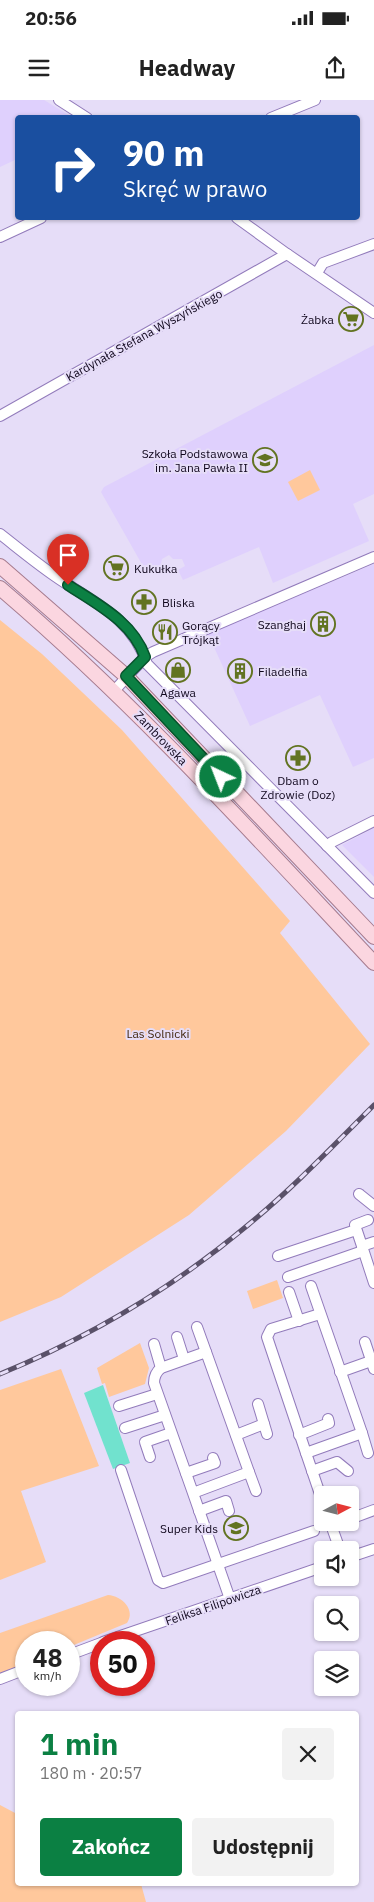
<!DOCTYPE html>
<html lang="pl">
<head>
<meta charset="utf-8">
<style>
	:root { --surface:#fff; --page:#f2f2f2; --text:#222; --muted:#767676; --accent:#0b8043 }
	body { margin:0; font-family:"IBM Plex Sans",sans-serif; background:var(--page); color:var(--text); height:100vh; display:flex; flex-direction:column; font-size:19px; white-space:nowrap }
	* { box-sizing:border-box; margin:0 }
	p { font-size:16px; color:var(--muted) }
	.icon { flex:none; width:28px; height:28px; fill:none; stroke:currentColor; stroke-width:2; stroke-linecap:round; stroke-linejoin:round }
	.map { position:relative; flex:1; overflow:hidden }
	.side { position:absolute; left:15px; top:1611px; width:344px; height:175px; display:flex; flex-direction:column; background:var(--surface); border-radius:5px; box-shadow:0 1px 4px #0004 }
	.side>* { flex:none }
	.hud { position:absolute; left:15px; top:15px; width:345px; height:105px; border-radius:5px; box-shadow:0 1px 4px #0004; background:#1a4fa0; color:#fff; overflow:hidden }
	.needle { width:32px; rotate:83deg }
	.buttons { position:absolute; left:314px; top:1386px; display:grid; gap:10px }
	.buttons a { display:grid; place-items:center; width:45px; height:45px; border-radius:5px; background:var(--surface); box-shadow:0 1px 4px #0004; font-size:25px }
	.speed { position:absolute; left:15px; top:1531px; display:flex; gap:10px; font-size:25px; font-weight:700; text-align:center }
	.speed>* { display:grid; place-content:center; width:65px; height:65px; border-radius:50%; background:var(--surface); box-shadow:0 1px 4px #0004; line-height:1 }
	.speed small { font-size:12px; font-weight:400 }
	.speed .limit { border:8px solid #d22; background:#fff; color:#111 }
	.pin { position:absolute; display:grid; place-items:center; width:42px; height:42px; color:#fff; margin:-51px -21px; border-radius:50% 50% 50% 0; rotate:-45deg; box-shadow:0 0 5px #0007 }
	.pin .icon { rotate:45deg }
	.me { position:absolute; width:55px; margin:-28px; rotate:317deg; stroke-linejoin:round; filter:drop-shadow(0 0 4px #0008) }
	.turn { display:flex; align-items:center; gap:18px; height:105px; padding:0 25px; font-size:22px }
	.turn .icon { width:65px; height:65px; stroke-width:2.5 }
	.turn b { display:block; font-size:35px; line-height:42px }
	.round { display:grid; place-items:center; flex:none; width:52px; height:52px; border-radius:5px; background:var(--page) }
	.headline { display:flex; align-items:center; justify-content:space-between; height:85px; padding:0 25px }
	h1 { font-size:30px; font-weight:800; line-height:38px; color:var(--accent) }
	.primary-button { display:flex; gap:10px; margin-top:auto; padding:10px 25px }
	.primary-button a { flex:1; height:58px; border-radius:5px; background:var(--accent); color:#fff; font-size:20px; font-weight:800; line-height:58px; text-align:center }
	.primary-button a+a { background:var(--page); color:var(--text) }
	.status { display:flex; justify-content:space-between; align-items:center; height:35px; padding:0 25px; background:var(--surface); direction:ltr }
	.status svg { height:14px; fill:currentColor }
	header { display:flex; justify-content:space-between; align-items:center; height:65px; padding:0 25px; background:var(--surface); font-size:22px; font-weight:800 }
	.map>svg:first-child { display:block }
	.built { fill:#dfd0fd }
	.green { fill:#ffc89c }
	.water { fill:#71e2ce }
	.lines { fill:none; stroke-linecap:round; stroke-linejoin:round }
	.minor-casing { stroke:#927bbb; stroke-width:12 }
	.major-casing { stroke:#a67b8e; stroke-width:16 }
	.minor { stroke:#fff; stroke-width:10 }
	.major { stroke:#fbd6e0; stroke-width:14 }
	.rail-casing { stroke:#5a5169; stroke-width:5 }
	.rail { stroke:#e6ddf8; stroke-width:3; stroke-dasharray:9; stroke-linecap:butt }
	.route-casing { stroke:#07532c; stroke-width:12 }
	.route { stroke:#0b8043; stroke-width:9 }
	.labels { text-anchor:middle; dominant-baseline:central; stroke-width:4; stroke-linejoin:round; paint-order:stroke }
	.poi-label { font-size:12px; fill:#0f061c; stroke:#e6ddf8; text-anchor:end }
	.street-label { font-size:12px; fill:#0f061c; stroke:#e6ddf8 }
	.park-label { font-size:12px; fill:#42270e; stroke:#e6ddf8 }
</style>
</head>
<body>
<div class="status"><b>20:56</b><svg viewBox="0 0 49 12"><path d="M0 12V9h3v3zM5 12V6h3v6zM10 12V3h3v9zM15 12V0h3v12zM26 1h20v11H26zM47 4h2v5h-2z"/></svg></div>
<header><svg class="icon" aria-label="menu" viewBox="0 0 24 24"><path d="M4 6h16M4 12h16M4 18h16"/></svg>Headway<svg class="icon" aria-label="share" viewBox="0 0 24 24"><path d="M12 15V3M7 8l5-5 5 5M5 13v7h14v-7"/></svg></header>
<div class="map">
<svg width="374" height="1802" viewBox="0 0 374 1802">
	<rect width="100%" height="100%" fill="#e6ddf8"/>
	<g class="built">
		<path d="M 0,0 L 44,0 L 72,17 L 18,18 L 17,59 L 0,67 Z"/>
		<path d="M 374,245 L 374,394 L 353,404 L 369,441 L 273,483 L 259,447 L 183,480 L 178,470 L 185,466 L 182,459 L 173,459 L 169,455 L 162,459 L 160,468 L 148,475 L 101,392 L 104,387 Z"/>
		<path d="M 374,464 L 374,658 L 353,667 L 320,595 L 250,626 L 208,534 Z"/>
		<path d="M 374,728 L 374,777 L 342,745 Z"/>
	</g>
	<g class="green">
		<path d="M 310,370 L 320,390 L 298,401 L 288,382 Z"/>
		<path d="M 0,520 L 42,554 L 122,630 L 290,821 L 280,833 L 370,944 L 286,1031 L 189,1115 L 61,1197 L 0,1222 Z"/>
		<path d="M 277,1180 L 283,1198 L 253,1209 L 247,1191 Z"/>
		<path d="M 140,1243 L 149,1268 L 145,1284 L 109,1297 L 105,1283 L 102,1284 L 97,1268 Z"/>
		<path d="M 61,1269 L 99,1366 L 21,1391 L 46,1462 L 0,1480 L 0,1290 Z"/>
		<path d="M 108,1495 C 122,1496 136,1510 127,1523 L 69,1547 L 69,1542 L 26,1542 L 26,1564 L 0,1573 L 0,1533 Z"/>
		<path d="M 0,1705 L 17,1714 L 18,1784 L 141,1784 L 146,1802 L 0,1802 Z"/>
	</g>
	<path class="water" d="M 103,1285 L 130,1363 L 113,1369 L 84,1293 Z"/>
	<g class="lines">
		<defs>
			<g id="minor">
				<path d="M 59,0 L 87,18"/>
				<path d="M 271,18 L 315,0"/>
				<path d="M 237,118 L 287,154 L 374,213"/>
				<path d="M 0,137 L 41,118"/>
				<path d="M 317,173 L 323,163 L 374,144"/>
				<path d="M 0,316 L 287,154"/>
				<path d="M 0,434 C 18,448 36,463 55,476 C 92,502 132,517 147,564 L 374,793"/>
				<path d="M 114,591 L 145,557 L 153,552 L 374,457"/>
				<path d="M 327,746 L 332,742 L 374,721"/>
				<path d="M 359,1094 L 374,1106"/>
				<path d="M 374,1142 L 362,1146 L 374,1183"/>
				<path d="M 362,1146 L 355,1125 L 368,1120"/>
				<path d="M 278,1156 L 356,1130"/>
				<path d="M 288,1177 L 363,1151"/>
				<path d="M 311,1186 L 362,1333 L 306,1353 L 322,1400"/>
				<path d="M 289,1192 L 299,1221"/>
				<path d="M 197,1227 L 206,1252"/>
				<path d="M 177,1237 L 184,1259"/>
				<path d="M 365,1242 L 374,1269"/>
				<path d="M 154,1244 L 161,1268"/>
				<path d="M 340,1272 L 371,1261"/>
				<path d="M 258,1304 L 267,1334"/>
				<path d="M 119,1306 L 157,1294"/>
				<path d="M 125,1328 L 165,1315"/>
				<path d="M 362,1333 L 368,1353"/>
				<path d="M 236,1335 L 264,1324"/>
				<path d="M 299,1335 L 329,1323 L 328,1319"/>
				<path d="M 306,1353 L 267,1237 L 271,1229 L 320,1214"/>
				<path d="M 150,1357 L 145,1342 L 171,1333"/>
				<path d="M 121,1370 L 158,1480 L 163,1483 L 314,1431"/>
				<path d="M 312,1371 L 337,1362 L 348,1371"/>
				<path d="M 249,1372 L 256,1391"/>
				<path d="M 186,1373 L 215,1363 L 213,1358"/>
				<path d="M 193,1393 L 154,1283 C 154,1276 156,1272 161,1268 L 206,1252 L 249,1372 L 193,1393 L 230,1499"/>
				<path d="M 199,1411 L 226,1401 L 229,1411"/>
				<path d="M 350,1419 L 374,1410"/>
				<path d="M 330,1422 L 340,1450"/>
				<path d="M 350,1457 L 374,1449"/>
				<path d="M 103,1542 L 322,1467"/>
				<path d="M 69,1555 L 101,1543"/>
				<path d="M 0,1579 L 26,1569"/>
			</g>
			<g id="major">
				<path d="M 0,466 L 126,576 L 374,837"/>
				<path d="M 0,488 C 135,603 253,734 374,863"/>
			</g>
		</defs>
		<use href="#minor" class="minor-casing"/>
		<use href="#major" class="major-casing"/>
		<use href="#minor" class="minor"/>
		<use href="#major" class="major"/>
		<defs>
			<path id="rail" d="M 0,1274 C 90,1237 174,1187 248,1125 C 293,1088 333,1046 374,1005"/>
		</defs>
		<use href="#rail" class="rail-casing"/>
		<use href="#rail" class="rail"/>
	</g>
	<g class="lines">
		<defs>
			<path id="route" d="M 68,485 C 97,504 133,522 145,557 L 126,576 L 221,677"/>
		</defs>
		<use href="#route" class="route-casing"/>
		<use href="#route" class="route"/>
	</g>
	<defs>
		<symbol id="supermarket-ring" viewBox="-11 -11 22 22"><circle r="9.5" fill="#e6ddf8" stroke="#627321" stroke-width="1.5"/><path d="M-6-5.5h2.5l.6 2H6L4.5 2H-2.5L-4.4-4H-6ZM-1.5 3.2a1.3 1.3 0 1 0 .1 0ZM3 3.2a1.3 1.3 0 1 0 .1 0Z" fill="#627321"/></symbol>
		<symbol id="school-ring" viewBox="-11 -11 22 22"><circle r="9.5" fill="#e6ddf8" stroke="#627321" stroke-width="1.5"/><path d="M0-5L7-2L0 1L-7-2ZM-4 1L0 2.5L4 1V4Q0 6-4 4Z" fill="#627321"/></symbol>
		<symbol id="pharmacy-ring" viewBox="-11 -11 22 22"><circle r="9.5" fill="#e6ddf8" stroke="#627321" stroke-width="1.5"/><path d="M-2-6h4v4h4v4h-4v4h-4v-4h-4v-4h4Z" fill="#627321"/></symbol>
		<symbol id="building-ring" viewBox="-11 -11 22 22"><circle r="9.5" fill="#e6ddf8" stroke="#627321" stroke-width="1.5"/><path d="M-4-6H4V6H1V3H-1V6H-4ZM-2.5-4.3h1.7v1.8h-1.7ZM.8-4.3h1.7v1.8H.8ZM-2.5-1h1.7V.8h-1.7ZM.8-1h1.7V.8H.8Z" fill="#627321"/></symbol>
		<symbol id="restaurant-ring" viewBox="-11 -11 22 22"><circle r="9.5" fill="#e6ddf8" stroke="#627321" stroke-width="1.5"/><path d="M-5-6h1v4h1v-4h1v4h1v-4h1v5L-1.5 .5V6h-2V.5L-5-1ZM5-6V6H3V1.5H1.5Q1.5-4 5-6Z" fill="#627321"/></symbol>
		<symbol id="shop-ring" viewBox="-11 -11 22 22"><circle r="9.5" fill="#e6ddf8" stroke="#627321" stroke-width="1.5"/><path d="M-5-2.5h2.3a2.7 3.5 0 0 1 5.4 0H5L5.5 6h-11ZM-1.5-2.5h3a1.5 2.3 0 0 0-3 0Z" fill="#627321"/></symbol>
	</defs>
	<g fill-rule="evenodd">
		<use href="#supermarket-ring" x="337" y="205" width="28" height="28"/>
		<use href="#school-ring" x="251" y="346" width="28" height="28"/>
		<use href="#supermarket-ring" x="102" y="454" width="28" height="28"/>
		<use href="#pharmacy-ring" x="130" y="488" width="28" height="28"/>
		<use href="#building-ring" x="309" y="510" width="28" height="28"/>
		<use href="#restaurant-ring" x="151" y="518" width="28" height="28"/>
		<use href="#shop-ring" x="164" y="556" width="28" height="28"/>
		<use href="#building-ring" x="226" y="557" width="28" height="28"/>
		<use href="#pharmacy-ring" x="284" y="644" width="28" height="28"/>
		<use href="#school-ring" x="222" y="1414" width="28" height="28"/>
	</g>
	<g class="labels">
		<g class="poi-label">
			<text x="334" y="219">Żabka</text>
			<text x="248" y="353">Szkoła Podstawowa<tspan x="248" dy="14">im. Jana Pawła II</tspan></text>
			<text x="134" y="468" text-anchor="start">Kukułka</text>
			<text x="162" y="502" text-anchor="start">Bliska</text>
			<text x="306" y="524">Szanghaj</text>
			<text x="182" y="525" text-anchor="start">Gorący<tspan x="182" dy="14">Trójkąt</tspan></text>
			<text x="258" y="571" text-anchor="start">Filadelfia</text>
			<text x="178" y="592" text-anchor="middle">Agawa</text>
			<text x="298" y="680" text-anchor="middle">Dbam o<tspan x="298" dy="14">Zdrowie (Doz)</tspan></text>
			<text x="218" y="1428">Super Kids</text>
		</g>
		<g class="street-label">
			<text transform="translate(144 235) rotate(-29)">Kardynała Stefana Wyszyńskiego</text>
			<text transform="translate(161 638) rotate(46)">Zambrowska</text>
			<text transform="translate(213 1505) rotate(-19)">Feliksa Filipowicza</text>
		</g>
		<g class="park-label">
			<text x="158" y="933">Las Solnicki</text>
		</g>
	</g>
</svg>
<div class="buttons">
<a><svg class="needle" viewBox="-14 -14 28 28"><path d="M0-13l5 13h-10z" fill="#e53935"/><path d="M0 13l5-13h-10z" fill="#767676"/></svg></a>
<a><svg class="icon" aria-label="sound" viewBox="0 0 24 24"><path d="M4 9h4l5-4v14l-5-4H4zM17 9q2 3 0 6"/></svg></a>
<a><svg class="icon" aria-label="search" viewBox="0 0 24 24"><circle cx="10" cy="10" r="6"/><path d="M15 15l6 6"/></svg></a>
<a><svg class="icon" aria-label="layers" viewBox="0 0 24 24"><path d="M12 4l9 5-9 5-9-5zM3 14l9 5 9-5"/></svg></a>
</div>
<div class="speed"><div>48<small>km/h</small></div><div class="limit">50</div></div>
<div class="pin" style="left:68px;top:485px;background:#d93025"><svg class="icon" aria-label="arrive" viewBox="0 0 24 24"><path d="M6 21V4h12l-3 4 3 4H6"/></svg></div>
<svg class="me" style="left:221px;top:677px" viewBox="-20 -20 40 40"><circle r="17" fill="#0b8043" stroke="#fff" stroke-width="3"/><path d="M0-11L8 9 0 5-8 9z" fill="#fff"/></svg>
<div class="hud">
<div class="turn"><svg class="icon" aria-label="right" viewBox="0 0 24 24"><path d="M7 20v-9h11M14 6l5 5-5 5"/></svg><div><b>90 m</b>Skręć w prawo</div></div>
</div>
<section class="side">
<div class="headline"><div><h1>1 min</h1><p>180 m · 20:57</p></div><a class="round"><svg class="icon" aria-label="close" viewBox="0 0 24 24"><path d="M6 6l12 12M18 6L6 18"/></svg></a></div>
<div class="primary-button"><a>Zakończ</a><a>Udostępnij</a></div>
</section>
</div>
</body>
</html>
